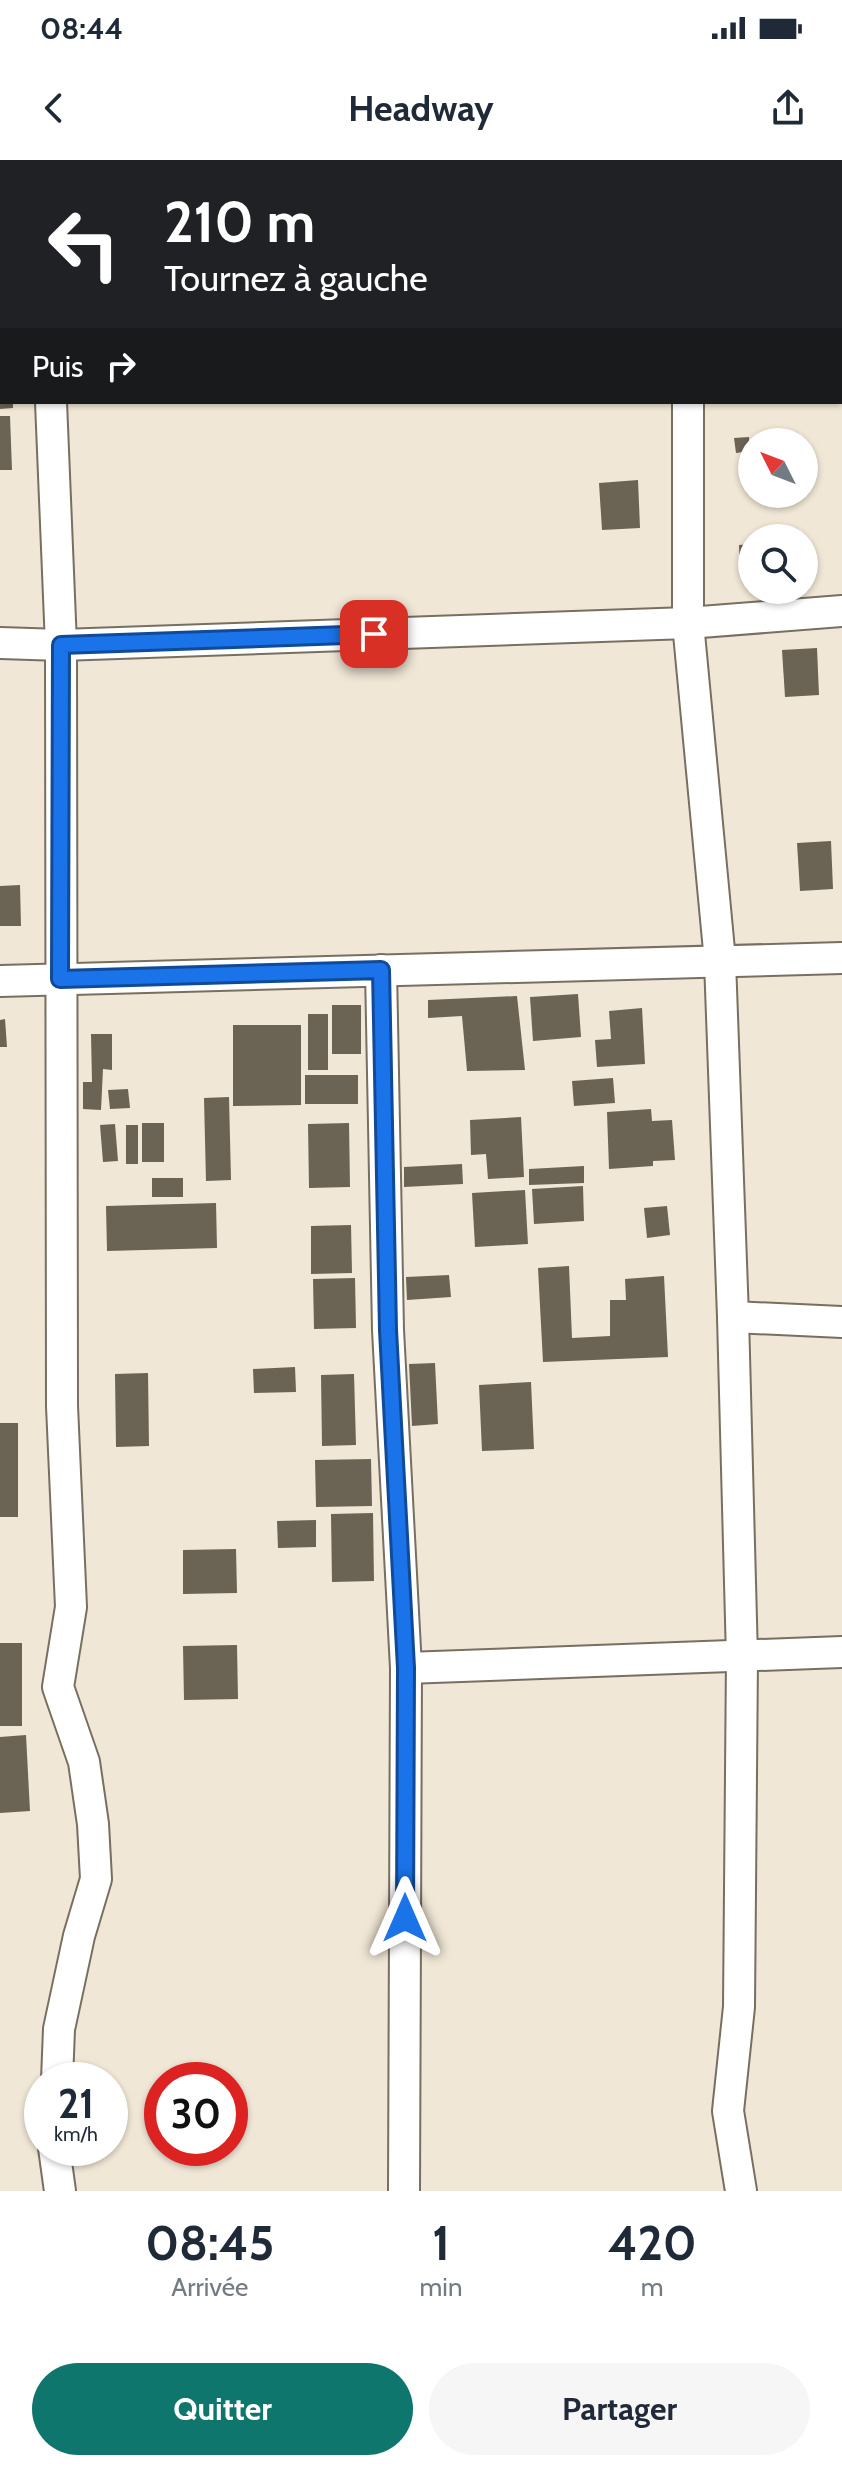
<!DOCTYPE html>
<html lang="fr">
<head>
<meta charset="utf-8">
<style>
	:root { --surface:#fff; --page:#f6f6f7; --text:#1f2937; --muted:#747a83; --accent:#0f766e }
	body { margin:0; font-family:Cabin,sans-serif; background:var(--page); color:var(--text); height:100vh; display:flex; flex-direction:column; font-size:30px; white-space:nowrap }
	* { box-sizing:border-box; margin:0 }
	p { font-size:26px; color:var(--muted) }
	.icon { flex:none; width:44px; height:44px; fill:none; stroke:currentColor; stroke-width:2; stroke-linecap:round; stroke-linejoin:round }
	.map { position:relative; height:2031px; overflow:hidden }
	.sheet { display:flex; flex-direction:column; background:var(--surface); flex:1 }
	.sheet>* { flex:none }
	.guide { position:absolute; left:0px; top:0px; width:842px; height:244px; box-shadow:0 2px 6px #0004; background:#202124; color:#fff; overflow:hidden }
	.needle { width:52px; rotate:312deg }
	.buttons { position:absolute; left:738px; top:268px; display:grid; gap:16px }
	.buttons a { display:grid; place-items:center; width:80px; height:80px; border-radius:50%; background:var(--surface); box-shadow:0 2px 6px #0004; font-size:40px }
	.speed { position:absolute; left:24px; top:1902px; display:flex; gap:16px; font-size:40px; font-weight:700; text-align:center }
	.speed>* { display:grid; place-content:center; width:104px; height:104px; border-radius:50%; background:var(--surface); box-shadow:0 2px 6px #0004; line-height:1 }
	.speed small { font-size:20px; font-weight:400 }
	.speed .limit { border:12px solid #d22; background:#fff; color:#111 }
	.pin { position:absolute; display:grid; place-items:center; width:68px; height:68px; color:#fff; margin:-34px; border-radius:16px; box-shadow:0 4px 12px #0006 }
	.me { position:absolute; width:88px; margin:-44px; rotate:0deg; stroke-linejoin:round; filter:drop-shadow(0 0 6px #0008) }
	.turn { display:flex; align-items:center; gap:28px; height:168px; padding:0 32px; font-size:36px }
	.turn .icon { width:104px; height:104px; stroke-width:2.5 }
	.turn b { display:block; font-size:56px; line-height:68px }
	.then { display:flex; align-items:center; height:76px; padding:0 32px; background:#0003; gap:16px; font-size:30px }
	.eta { display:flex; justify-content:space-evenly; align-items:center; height:136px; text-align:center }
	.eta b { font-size:48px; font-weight:800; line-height:56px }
	.primary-button { display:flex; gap:16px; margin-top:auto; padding:16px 32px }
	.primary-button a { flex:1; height:92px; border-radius:48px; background:var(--accent); color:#fff; font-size:32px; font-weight:800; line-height:92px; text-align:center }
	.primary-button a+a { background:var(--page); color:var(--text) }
	.status { display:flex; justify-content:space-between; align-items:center; height:56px; padding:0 40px; background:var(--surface); direction:ltr }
	.status svg { height:22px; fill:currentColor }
	header { display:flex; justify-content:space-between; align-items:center; height:104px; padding:0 32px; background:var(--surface); font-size:36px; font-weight:800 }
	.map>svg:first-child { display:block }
	.building { fill:#6b6354 }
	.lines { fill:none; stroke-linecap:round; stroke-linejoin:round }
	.minor-casing { stroke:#776f60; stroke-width:34 }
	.minor { stroke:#fff; stroke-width:30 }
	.route-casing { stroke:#114b97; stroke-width:20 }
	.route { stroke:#1a73e8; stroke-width:14 }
</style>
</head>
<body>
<div class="status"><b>08:44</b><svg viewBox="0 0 49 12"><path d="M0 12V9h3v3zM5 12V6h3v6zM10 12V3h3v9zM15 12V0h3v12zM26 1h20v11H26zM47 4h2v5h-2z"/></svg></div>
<header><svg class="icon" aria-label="back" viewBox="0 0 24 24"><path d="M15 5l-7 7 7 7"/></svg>Headway<svg class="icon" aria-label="share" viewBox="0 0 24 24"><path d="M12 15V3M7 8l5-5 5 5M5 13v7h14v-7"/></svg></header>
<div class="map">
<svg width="842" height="2031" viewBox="0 0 842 2031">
	<rect width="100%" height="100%" fill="#f0e7d6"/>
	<g class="building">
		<path d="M 0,242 L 13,242 L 13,248 L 0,249 Z"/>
		<path d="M 0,256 L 10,256 L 12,310 L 0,310 Z"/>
		<path d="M 749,277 L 750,291 L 736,293 L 734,278 Z"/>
		<path d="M 638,320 L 640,368 L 602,370 L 599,323 Z"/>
		<path d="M 752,384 L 752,408 L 740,409 L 739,385 Z"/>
		<path d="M 817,488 L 819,535 L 785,537 L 782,490 Z"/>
		<path d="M 831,681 L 833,729 L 800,731 L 797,683 Z"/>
		<path d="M 20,725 L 21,766 L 0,766 L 0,726 Z"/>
		<path d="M 578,834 L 581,877 L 533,881 L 530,837 Z"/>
		<path d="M 517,836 L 525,910 L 467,911 L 462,856 L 428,858 L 428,840 Z"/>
		<rect x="332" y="845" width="29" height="49"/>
		<path d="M 642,848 L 645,904 L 597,907 L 595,880 L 611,879 L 609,851 Z"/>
		<rect x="308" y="854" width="20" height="56"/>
		<path d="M 5,859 L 7,887 L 0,887 L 0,860 Z"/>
		<path d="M 233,865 L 301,865 L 301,945 L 233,946 Z"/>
		<path d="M 91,874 L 112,874 L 112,910 L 103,909 L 101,950 L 83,949 L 83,922 L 92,922 Z"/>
		<rect x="305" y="915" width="53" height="29"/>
		<path d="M 613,918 L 615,943 L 574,946 L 572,921 Z"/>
		<path d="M 128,929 L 130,948 L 110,949 L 108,930 Z"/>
		<path d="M 229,937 L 231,1020 L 206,1021 L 204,938 Z"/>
		<path d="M 651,949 L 652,961 L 672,960 L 675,1000 L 653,1001 L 653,1006 L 609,1009 L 607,952 Z"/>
		<path d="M 521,957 L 524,1017 L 488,1019 L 486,994 L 471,995 L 470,960 Z"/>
		<rect x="142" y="963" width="22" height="39"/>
		<path d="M 349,963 L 350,1027 L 309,1028 L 308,964 Z"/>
		<path d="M 115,964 L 118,1001 L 103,1002 L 100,965 Z"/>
		<rect x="126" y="965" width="12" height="39"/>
		<path d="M 462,1004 L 463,1024 L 404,1027 L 404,1007 Z"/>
		<path d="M 584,1006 L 584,1023 L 529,1025 L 529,1009 Z"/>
		<rect x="152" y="1018" width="31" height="19"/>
		<path d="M 583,1026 L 584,1061 L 534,1064 L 532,1029 Z"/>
		<path d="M 525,1030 L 528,1084 L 475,1087 L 472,1033 Z"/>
		<path d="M 216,1043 L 217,1088 L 107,1091 L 106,1046 Z"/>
		<path d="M 667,1046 L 670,1075 L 647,1078 L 644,1048 Z"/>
		<path d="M 351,1065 L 352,1113 L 311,1114 L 311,1066 Z"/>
		<path d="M 569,1106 L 572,1178 L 610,1176 L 610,1140 L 626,1140 L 625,1119 L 664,1116 L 668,1197 L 543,1202 L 538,1108 Z"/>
		<path d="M 449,1115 L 451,1137 L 407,1140 L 406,1117 Z"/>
		<path d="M 355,1118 L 356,1168 L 314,1169 L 313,1119 Z"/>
		<path d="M 435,1203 L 438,1264 L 412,1266 L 409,1204 Z"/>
		<path d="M 295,1207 L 296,1232 L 254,1233 L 253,1209 Z"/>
		<path d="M 148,1213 L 149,1286 L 116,1287 L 115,1214 Z"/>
		<path d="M 354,1214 L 356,1285 L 322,1286 L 321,1215 Z"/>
		<path d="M 531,1222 L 534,1289 L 482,1291 L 479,1225 Z"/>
		<rect x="0" y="1263" width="18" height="94"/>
		<path d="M 371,1299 L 372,1346 L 316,1347 L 315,1300 Z"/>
		<path d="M 373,1353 L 374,1421 L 332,1422 L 331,1354 Z"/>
		<path d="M 316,1360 L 316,1387 L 278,1388 L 277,1361 Z"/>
		<path d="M 236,1389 L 237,1433 L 183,1434 L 183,1390 Z"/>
		<rect x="0" y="1483" width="22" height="83"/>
		<path d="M 237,1485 L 238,1539 L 184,1540 L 183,1486 Z"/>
		<path d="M 26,1575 L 30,1651 L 0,1653 L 0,1577 Z"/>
	</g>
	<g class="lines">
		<defs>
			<g id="minor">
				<path d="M 34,0 L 34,2"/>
				<path d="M 684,0 L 684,2"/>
				<path d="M 0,159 L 2,159"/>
				<path d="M 51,242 L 61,485 L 62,1246 L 71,1447 L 58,1527 L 84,1602 L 93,1664 L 96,1719 L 79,1776 L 59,1869 L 57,1920"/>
				<path d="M 688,242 L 688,463 L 720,801 L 733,1157 L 742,1498 L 739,1847 L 728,1951 L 741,2031"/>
				<path d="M 0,483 L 61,485 L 688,463 L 842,451"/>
				<path d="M 381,810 L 388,1170 L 406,1508 L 404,2031"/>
				<path d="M 0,821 L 842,798"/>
				<path d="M 733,1157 L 842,1162"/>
				<path d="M 406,1508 L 842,1492"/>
				<path d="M 54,1988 L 60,2031"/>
			</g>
		</defs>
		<use href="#minor" class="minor-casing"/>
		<use href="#minor" class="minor"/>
	</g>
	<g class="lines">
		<defs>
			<path id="route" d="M 374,474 L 61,485 L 60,819 L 381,810 L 388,1170 L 406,1508 L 405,1758"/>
		</defs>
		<use href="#route" class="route-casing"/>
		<use href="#route" class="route"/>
	</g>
</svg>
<div class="buttons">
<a><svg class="needle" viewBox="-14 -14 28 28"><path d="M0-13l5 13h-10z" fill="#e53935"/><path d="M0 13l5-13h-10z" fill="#747a83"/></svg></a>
<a><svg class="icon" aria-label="search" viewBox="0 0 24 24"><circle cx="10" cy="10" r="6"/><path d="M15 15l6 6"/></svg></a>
</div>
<div class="speed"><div>21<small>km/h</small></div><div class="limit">30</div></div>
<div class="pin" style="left:374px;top:474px;background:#d93025"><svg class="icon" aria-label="arrive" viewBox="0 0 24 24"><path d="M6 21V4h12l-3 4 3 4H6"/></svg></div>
<svg class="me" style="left:405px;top:1758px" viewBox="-20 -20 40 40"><path d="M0-17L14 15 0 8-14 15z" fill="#1a73e8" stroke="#fff" stroke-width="4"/></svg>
<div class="guide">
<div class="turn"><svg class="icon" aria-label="left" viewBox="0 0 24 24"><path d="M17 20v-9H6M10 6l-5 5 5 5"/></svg><div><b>210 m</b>Tournez à gauche</div></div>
<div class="then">Puis<svg class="icon" aria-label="right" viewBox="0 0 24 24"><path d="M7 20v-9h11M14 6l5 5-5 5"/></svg></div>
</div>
</div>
<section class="sheet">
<div class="eta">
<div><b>08:45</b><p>Arrivée</p></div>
<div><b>1</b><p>min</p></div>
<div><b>420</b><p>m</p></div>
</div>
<div class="primary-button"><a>Quitter</a><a>Partager</a></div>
</section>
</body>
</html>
